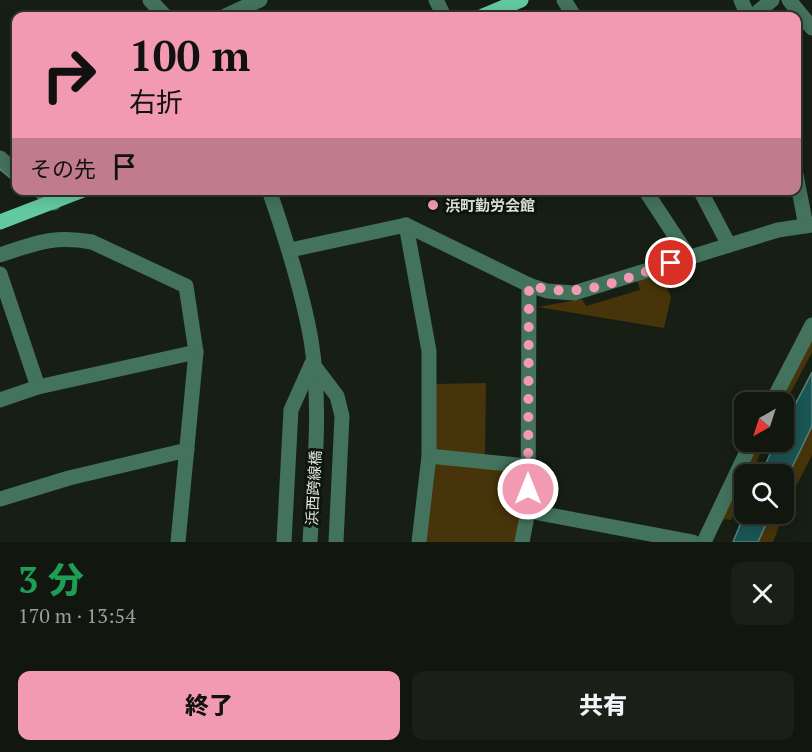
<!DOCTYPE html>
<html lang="ja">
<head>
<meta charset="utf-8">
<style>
	:root { --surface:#11170f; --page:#1a2018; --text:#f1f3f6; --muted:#9c9f9e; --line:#30362f; --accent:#f19ab1 }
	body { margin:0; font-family:"PT Serif","Noto Sans JP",serif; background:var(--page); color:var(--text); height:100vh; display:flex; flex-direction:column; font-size:22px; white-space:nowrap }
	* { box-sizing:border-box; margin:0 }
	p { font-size:20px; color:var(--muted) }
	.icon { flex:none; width:33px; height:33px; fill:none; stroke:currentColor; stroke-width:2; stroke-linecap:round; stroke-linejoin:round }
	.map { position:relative; height:542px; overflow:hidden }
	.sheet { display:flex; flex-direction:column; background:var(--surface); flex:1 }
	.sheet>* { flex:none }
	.guide { position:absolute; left:12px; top:12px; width:789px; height:183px; border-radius:12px; box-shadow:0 3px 15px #0003,0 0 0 2px var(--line); background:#f19ab1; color:#111; overflow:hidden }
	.needle { width:39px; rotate:219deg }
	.buttons { position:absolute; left:734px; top:392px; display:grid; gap:12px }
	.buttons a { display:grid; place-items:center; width:60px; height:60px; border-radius:12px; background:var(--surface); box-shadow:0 3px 15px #0003,0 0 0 2px var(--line); font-size:30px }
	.pin { position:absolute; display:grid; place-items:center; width:51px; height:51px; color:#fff; margin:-26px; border:3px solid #fff; border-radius:50%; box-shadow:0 2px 6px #0007 }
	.me { position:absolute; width:66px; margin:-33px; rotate:0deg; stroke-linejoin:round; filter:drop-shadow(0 0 4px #0008) }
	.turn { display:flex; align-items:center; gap:21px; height:126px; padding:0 18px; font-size:27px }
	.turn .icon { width:78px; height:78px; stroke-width:2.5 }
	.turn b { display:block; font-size:42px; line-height:51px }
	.then { display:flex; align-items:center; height:57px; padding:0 18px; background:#0003; gap:12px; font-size:22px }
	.round { display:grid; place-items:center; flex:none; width:63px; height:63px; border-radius:12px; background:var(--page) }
	.headline { display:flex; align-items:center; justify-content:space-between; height:102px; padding:0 18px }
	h1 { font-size:36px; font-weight:800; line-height:45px; color:#1e9e55 }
	.action { display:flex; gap:12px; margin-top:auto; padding:12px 18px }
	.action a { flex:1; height:69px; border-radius:12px; background:var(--accent); color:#111; font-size:24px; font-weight:800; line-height:69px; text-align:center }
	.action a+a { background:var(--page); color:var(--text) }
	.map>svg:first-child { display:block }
	.green { fill:#47340a }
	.water { fill:#1a5654; stroke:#55817d; stroke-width:1.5 }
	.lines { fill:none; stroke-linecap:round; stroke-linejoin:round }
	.stream { stroke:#55817d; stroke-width:4 }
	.minor { stroke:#43725d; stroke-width:15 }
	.major { stroke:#63caa0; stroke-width:15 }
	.route { stroke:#f19ab1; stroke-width:10; stroke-dasharray:0 18 }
	.poi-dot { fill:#f19ab1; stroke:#0e150b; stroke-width:2 }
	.labels { text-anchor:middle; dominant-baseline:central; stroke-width:6; stroke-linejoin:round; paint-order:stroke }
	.poi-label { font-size:15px; font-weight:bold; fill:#e0e5de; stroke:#0e150b; text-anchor:start }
	.street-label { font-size:15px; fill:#e0e5de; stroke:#0e150b }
</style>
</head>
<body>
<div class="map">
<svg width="812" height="542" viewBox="0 0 812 542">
	<rect width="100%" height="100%" fill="#171f14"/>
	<g class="green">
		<path d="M 660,272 L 671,297 L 664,328 L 538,307 L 582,299 L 586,306 L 640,290 L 637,279 Z"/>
		<path d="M 812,333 L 812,352 L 783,407 L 783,402 L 777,402 Z"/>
		<path d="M 486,383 L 485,456 L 435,453 L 434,384 Z"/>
		<path d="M 812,426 L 812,455 L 791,496 L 773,542 L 758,542 L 771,513 L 783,513 L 783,486 Z"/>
		<path d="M 757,441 L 766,441 L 751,474 L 744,474 L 744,490 L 731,520 L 725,519 L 719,525 Z"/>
		<path d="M 429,456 L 528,466 L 522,542 L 419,542 Z"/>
	</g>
	<g class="water">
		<path d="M 812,372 L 812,426 L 783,486 L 783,474 L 761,474 L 776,441 L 783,441 L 783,428 Z"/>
		<path d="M 745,513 L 771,513 L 758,542 L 733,542 Z"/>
	</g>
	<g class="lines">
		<path class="stream" d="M 0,168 L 16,181"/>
		<g class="minor">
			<path d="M 150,0 L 165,16"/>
			<path d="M 436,0 L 444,16"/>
			<path d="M 564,0 L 574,16"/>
			<path d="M 741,0 L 748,16"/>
			<path d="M 789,0 L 812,28"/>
			<path d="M 225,16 L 260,0"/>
			<path d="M 753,16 L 772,0"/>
			<path d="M 0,158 L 16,172"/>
			<path d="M 796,175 L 806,226"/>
			<path d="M 39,190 L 54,203"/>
			<path d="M 269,190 C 286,239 302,289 311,340 C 322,406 314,476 310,542"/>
			<path d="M 645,190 L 689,257"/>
			<path d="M 700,190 L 729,245"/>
			<path d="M 406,225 L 429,351 L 429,456 L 419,542"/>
			<path d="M 290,250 L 406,225 L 529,285 L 547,291 L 574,293 L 778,230 L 812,225"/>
			<path d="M 0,255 C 36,243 54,235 92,242 L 186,286 L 196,352 L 178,542"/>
			<path d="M 0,274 L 38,387"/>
			<path d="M 0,400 L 38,387 L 196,352"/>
			<path d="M 772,402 L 812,325"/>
			<path d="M 429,456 L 528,466"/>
			<path d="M 0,499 L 69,478 L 187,450"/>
			<path d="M 528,511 L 693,542"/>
			<path d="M 284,542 L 291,410 L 312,363 L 337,396 L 342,416 L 336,542"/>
			<path d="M 522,542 L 528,511 L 529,285"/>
			<path d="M 704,542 L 752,441"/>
		</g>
		<g class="major">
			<path d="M 483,16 L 521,0"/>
			<path d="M 0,222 L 83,190"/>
		</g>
	</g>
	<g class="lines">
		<path class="route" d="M 528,489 L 529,285 C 582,301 621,279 671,263"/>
	</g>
	<circle class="poi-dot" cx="433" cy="205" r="6"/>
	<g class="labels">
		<g class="poi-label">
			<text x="445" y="205">浜町勤労会館</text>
		</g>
		<g class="street-label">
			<text transform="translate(313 488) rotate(-87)">浜西跨線橋</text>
		</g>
	</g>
</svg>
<div class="buttons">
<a><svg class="needle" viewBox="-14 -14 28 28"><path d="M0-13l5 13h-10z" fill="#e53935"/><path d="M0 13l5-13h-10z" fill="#9c9f9e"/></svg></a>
<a><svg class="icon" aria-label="search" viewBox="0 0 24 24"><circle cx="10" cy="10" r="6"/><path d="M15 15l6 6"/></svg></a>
</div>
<div class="pin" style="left:671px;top:263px;background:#d93025"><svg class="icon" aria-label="arrive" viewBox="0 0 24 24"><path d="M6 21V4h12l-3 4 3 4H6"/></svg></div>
<svg class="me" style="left:528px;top:489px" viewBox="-20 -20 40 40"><circle r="17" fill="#f19ab1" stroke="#fff" stroke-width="3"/><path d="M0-11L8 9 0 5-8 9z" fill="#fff"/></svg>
<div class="guide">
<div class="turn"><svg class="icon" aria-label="right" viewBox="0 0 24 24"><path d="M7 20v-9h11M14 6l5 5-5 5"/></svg><div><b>100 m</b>右折</div></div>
<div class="then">その先<svg class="icon" aria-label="arrive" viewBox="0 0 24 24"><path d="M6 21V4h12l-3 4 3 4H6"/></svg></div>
</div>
</div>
<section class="sheet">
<div class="headline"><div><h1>3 分</h1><p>170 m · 13:54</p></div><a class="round"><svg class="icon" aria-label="close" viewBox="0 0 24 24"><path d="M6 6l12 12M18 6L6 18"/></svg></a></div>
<div class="action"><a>終了</a><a>共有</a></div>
</section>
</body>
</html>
